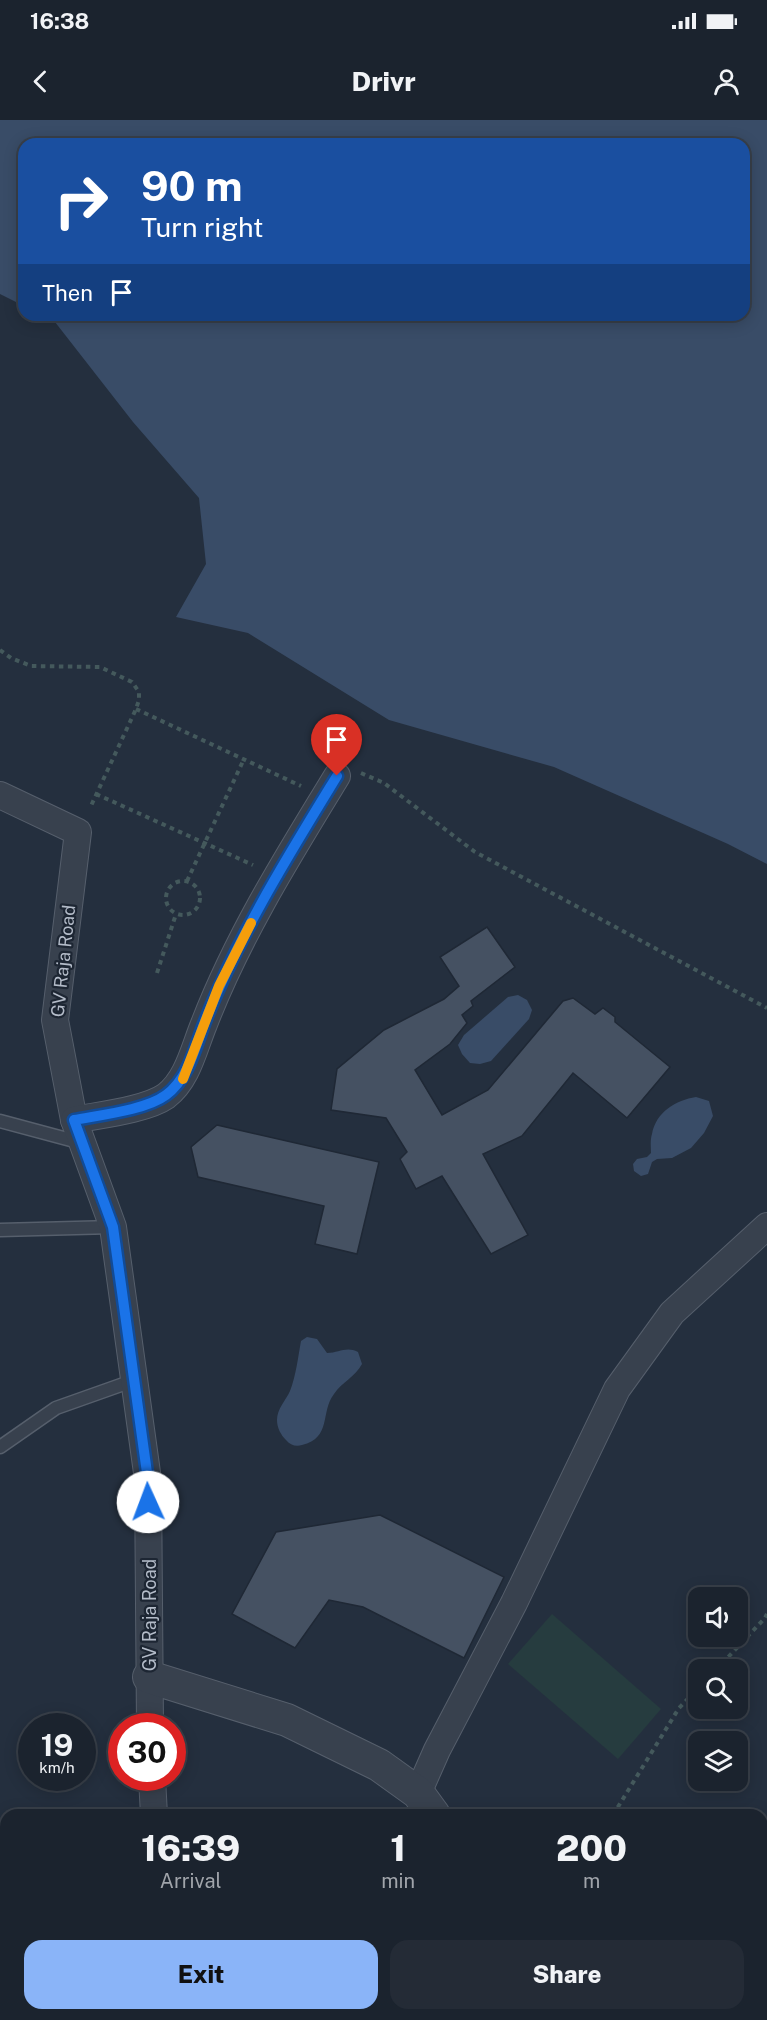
<!DOCTYPE html>
<html lang="en">
<head>
<meta charset="utf-8">
<style>
	:root { --surface:#1b232e; --page:#242b36; --text:#f1f3f6; --muted:#a0a4aa; --line:#39404a; --accent:#8ab4f8 }
	body { margin:0; font-family:"Public Sans",sans-serif; background:var(--page); color:var(--text); height:100vh; display:flex; flex-direction:column; font-size:22px; white-space:nowrap }
	* { box-sizing:border-box; margin:0 }
	p { font-size:20px; color:var(--muted) }
	.icon { flex:none; width:33px; height:33px; fill:none; stroke:currentColor; stroke-width:2; stroke-linecap:round; stroke-linejoin:round }
	.map { position:relative; flex:1; overflow:hidden }
	.panel { position:absolute; left:0px; top:1689px; width:768px; height:212px; display:flex; flex-direction:column; background:var(--surface); border-radius:18px 18px 0 0; box-shadow:0 3px 15px #0003,0 0 0 2px var(--line) }
	.panel>* { flex:none }
	.guide { position:absolute; left:18px; top:18px; width:732px; height:183px; border-radius:18px; box-shadow:0 3px 15px #0003,0 0 0 2px var(--line); background:#1a4fa0; color:#fff; overflow:hidden }
	.fabs { position:absolute; left:688px; top:1467px; display:grid; gap:12px }
	.fabs a { display:grid; place-items:center; width:60px; height:60px; border-radius:12px; background:var(--surface); box-shadow:0 3px 15px #0003,0 0 0 2px var(--line); font-size:30px }
	.speed { position:absolute; left:18px; top:1593px; display:flex; gap:12px; font-size:30px; font-weight:700; text-align:center }
	.speed>* { display:grid; place-content:center; width:78px; height:78px; border-radius:50%; background:var(--surface); box-shadow:0 3px 15px #0003,0 0 0 2px var(--line); line-height:1 }
	.speed small { font-size:15px; font-weight:400 }
	.speed .limit { border:9px solid #d22; background:#fff; color:#111 }
	.pin { position:absolute; display:grid; place-items:center; width:51px; height:51px; color:#fff; margin:-62px -26px; border-radius:50% 50% 50% 0; rotate:-45deg; box-shadow:0 0 6px #0007 }
	.pin .icon { rotate:45deg }
	.me { position:absolute; width:66px; margin:-33px; rotate:358deg; stroke-linejoin:round; filter:drop-shadow(0 0 4px #0008) }
	.turn { display:flex; align-items:center; gap:21px; height:126px; padding:0 24px; font-size:27px }
	.turn .icon { width:78px; height:78px; stroke-width:2.5 }
	.turn b { display:block; font-size:42px; line-height:51px }
	.then { display:flex; align-items:center; height:57px; padding:0 24px; background:#0003; gap:12px; font-size:22px }
	.eta { display:flex; justify-content:space-evenly; align-items:center; height:102px; text-align:center }
	.eta b { font-size:36px; font-weight:800; line-height:42px }
	.button { display:flex; gap:12px; margin-top:auto; padding:12px 24px }
	.button a { flex:1; height:69px; border-radius:18px; background:var(--accent); color:#111; font-size:24px; font-weight:800; line-height:69px; text-align:center }
	.button a+a { background:var(--page); color:var(--text) }
	.status { display:flex; justify-content:space-between; align-items:center; height:42px; padding:0 30px; background:var(--surface); direction:ltr }
	.status svg { height:16px; fill:currentColor }
	header { display:flex; justify-content:space-between; align-items:center; height:78px; padding:0 24px; background:var(--surface); font-size:27px; font-weight:800 }
	.map>svg:first-child { display:block }
	.green { fill:#263c3f }
	.water { fill:#394c67 }
	.building { fill:#455162; stroke:#1f2835; stroke-width:1.5 }
	.lines { fill:none; stroke-linecap:round; stroke-linejoin:round }
	.service-casing { stroke:#565f6c; stroke-width:15 }
	.minor-casing { stroke:#565f6c; stroke-width:28 }
	.tertiary-casing { stroke:#565f6c; stroke-width:34 }
	.path { stroke:#44595c; stroke-width:4; stroke-dasharray:4.5 4.5; stroke-linecap:butt }
	.service { stroke:#38414e; stroke-width:12 }
	.minor { stroke:#38414e; stroke-width:26 }
	.tertiary { stroke:#38414e; stroke-width:32 }
	.route-casing { stroke:#114b97; stroke-width:15 }
	.route { stroke:#1a73e8; stroke-width:10 }
	.slow { stroke:#f59e0b; stroke-width:10 }
	.labels { text-anchor:middle; dominant-baseline:central; stroke-width:4.5; stroke-linejoin:round; paint-order:stroke }
	.street-label { font-size:18px; fill:#b4bcc9; stroke:#1d2633 }
</style>
</head>
<body>
<div class="status"><b>16:38</b><svg viewBox="0 0 49 12"><path d="M0 12V9h3v3zM5 12V6h3v6zM10 12V3h3v9zM15 12V0h3v12zM26 1h20v11H26zM47 4h2v5h-2z"/></svg></div>
<header><svg class="icon" aria-label="back" viewBox="0 0 24 24"><path d="M15 5l-7 7 7 7"/></svg>Drivr<svg class="icon" aria-label="person" viewBox="0 0 24 24"><circle cx="12" cy="8" r="4"/><path d="M4 21q1-7 8-7t8 7"/></svg></header>
<div class="map">
<svg width="767" height="1900" viewBox="0 0 767 1900">
	<rect width="100%" height="100%" fill="#242f3e"/>
	<path class="green" d="M 552,1494 L 661,1589 L 618,1639 L 508,1544 Z"/>
	<g class="water">
		<path d="M 0,0 L 767,0 L 767,744 L 728,724 L 554,647 L 389,600 L 248,513 L 176,497 L 206,444 L 199,378 L 133,302 L 55,202 L 41,195 L 744,195 L 744,24 L 24,24 L 24,186 L 0,174 Z"/>
		<path d="M 518,875 L 527,880 L 532,890 L 529,899 L 491,941 L 480,944 L 470,943 L 462,934 L 458,925 L 464,915 L 508,877 Z"/>
		<path d="M 696,977 L 709,981 L 713,996 L 704,1013 L 691,1028 L 672,1038 L 657,1039 L 652,1042 L 648,1054 L 641,1056 L 634,1051 L 633,1044 L 637,1039 L 647,1037 L 651,1033 C 651,1027 650,1020 652,1014 C 656,992 676,980 696,977 Z"/>
		<path d="M 307,1217 L 317,1219 L 327,1233 C 339,1233 346,1226 358,1232 L 362,1244 C 355,1257 342,1262 334,1274 C 320,1292 332,1318 302,1325 C 296,1327 290,1325 286,1320 C 281,1315 277,1308 277,1300 C 277,1289 286,1280 290,1271 C 296,1256 298,1237 301,1221 Z"/>
	</g>
	<g class="building">
		<path d="M 487,807 L 515,847 L 471,881 L 473,886 L 462,895 L 467,903 L 450,924 L 415,950 L 442,995 L 488,970 L 563,881 L 573,878 L 595,894 L 603,888 L 615,897 L 615,902 L 670,947 L 627,998 L 573,953 L 522,1016 L 483,1034 L 528,1115 L 491,1134 L 442,1056 L 416,1069 L 400,1039 L 407,1032 L 386,998 L 331,990 L 337,949 L 384,910 L 444,879 L 459,866 L 440,837 Z"/>
		<path d="M 217,1005 L 379,1042 L 357,1134 L 315,1124 L 324,1086 L 198,1057 L 191,1027 Z"/>
		<path d="M 380,1395 L 504,1457 L 464,1538 L 363,1487 L 329,1480 L 295,1528 L 232,1494 L 276,1412 Z"/>
	</g>
	<g class="lines">
		<defs>
			<g id="service">
				<path d="M 0,1001 L 82,1023"/>
				<path d="M 0,1110 L 113,1107"/>
				<path d="M 0,1327 L 56,1288 L 135,1260"/>
			</g>
			<g id="minor">
				<path d="M 0,675 L 78,712 L 55,900 L 74,1000 L 113,1107 L 148,1360 L 150,1606"/>
				<path d="M 74,1000 C 99,995 146,990 166,976 C 188,959 194,928 204,904 C 238,816 288,736 337,656"/>
				<path d="M 152,1658 L 154,1695"/>
				<path d="M 418,1673 L 437,1630 L 514,1483 L 617,1269 L 672,1193 L 767,1106"/>
				<path d="M 154,1900 L 154,1894"/>
			</g>
			<g id="tertiary">
				<path d="M 149,1557 L 287,1600 L 379,1645 L 418,1673 L 434,1695"/>
				<path d="M 677,1894 L 689,1900"/>
			</g>
		</defs>
		<use href="#service" class="service-casing"/>
		<use href="#minor" class="minor-casing"/>
		<use href="#tertiary" class="tertiary-casing"/>
		<g class="path">
			<path d="M 0,530 L 11,538 L 31,546 L 100,547 L 132,562 L 139,572 L 139,580 L 136,589 L 90,688"/>
			<path d="M 136,589 L 301,666"/>
			<path d="M 361,653 L 384,663 L 475,732 L 767,888"/>
			<path d="M 96,674 L 253,745"/>
			<circle cx="183" cy="778" r="17"/>
			<path d="M 187,761 L 244,639"/>
			<path d="M 157,853 L 176,794"/>
			<path d="M 716,1550 L 765,1498 L 767,1494"/>
			<path d="M 613,1695 L 679,1588 L 699,1567"/>
		</g>
		<use href="#service" class="service"/>
		<use href="#minor" class="minor"/>
		<use href="#tertiary" class="tertiary"/>
	</g>
	<g class="lines">
		<defs>
			<path id="route" d="M 148,1382 L 148,1360 L 113,1107 L 74,1000 C 100,995 146,990 166,975 C 188,959 195,928 204,904 C 238,816 288,736 337,656"/>
		</defs>
		<use href="#route" class="route-casing"/>
		<use href="#route" class="route"/>
		<path class="slow" d="M 183,959 L 219,866 L 251,803"/>
	</g>
	<g class="labels">
		<g class="street-label">
			<text transform="translate(63 841) rotate(-84)">GV Raja Road</text>
			<text transform="translate(149 1495) rotate(-90)">GV Raja Road</text>
		</g>
	</g>
</svg>
<div class="fabs">
<a><svg class="icon" aria-label="sound" viewBox="0 0 24 24"><path d="M4 9h4l5-4v14l-5-4H4zM17 9q2 3 0 6"/></svg></a>
<a><svg class="icon" aria-label="search" viewBox="0 0 24 24"><circle cx="10" cy="10" r="6"/><path d="M15 15l6 6"/></svg></a>
<a><svg class="icon" aria-label="layers" viewBox="0 0 24 24"><path d="M12 4l9 5-9 5-9-5zM3 14l9 5 9-5"/></svg></a>
</div>
<div class="speed"><div>19<small>km/h</small></div><div class="limit">30</div></div>
<div class="pin" style="left:337px;top:656px;background:#d93025"><svg class="icon" aria-label="arrive" viewBox="0 0 24 24"><path d="M6 21V4h12l-3 4 3 4H6"/></svg></div>
<svg class="me" style="left:148px;top:1382px" viewBox="-20 -20 40 40"><circle r="19" fill="#fff"/><path d="M0-13L10 11 0 6-10 11z" fill="#1a73e8"/></svg>
<div class="guide">
<div class="turn"><svg class="icon" aria-label="right" viewBox="0 0 24 24"><path d="M7 20v-9h11M14 6l5 5-5 5"/></svg><div><b>90 m</b>Turn right</div></div>
<div class="then">Then<svg class="icon" aria-label="arrive" viewBox="0 0 24 24"><path d="M6 21V4h12l-3 4 3 4H6"/></svg></div>
</div>
<section class="panel">
<div class="eta">
<div><b>16:39</b><p>Arrival</p></div>
<div><b>1</b><p>min</p></div>
<div><b>200</b><p>m</p></div>
</div>
<div class="button"><a>Exit</a><a>Share</a></div>
</section>
</div>
</body>
</html>
